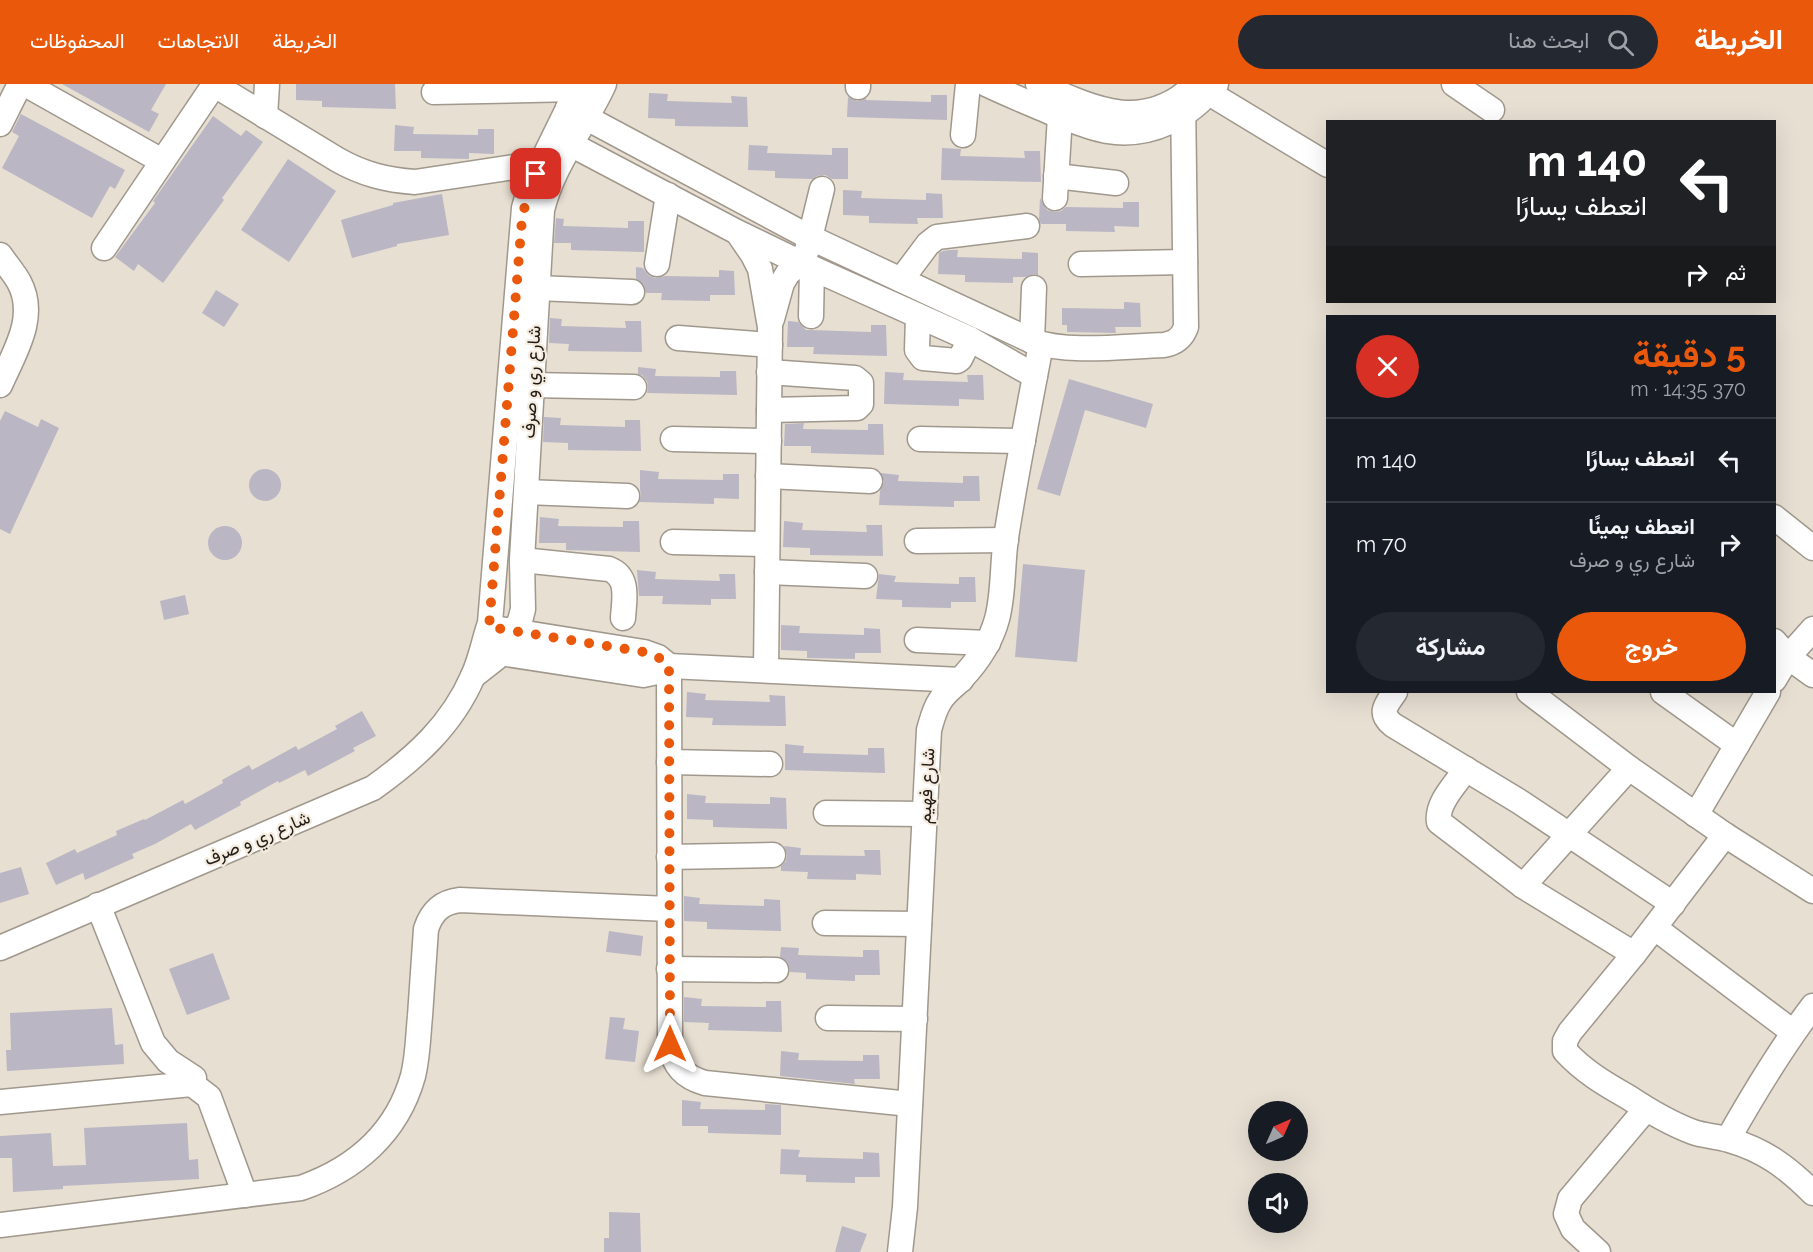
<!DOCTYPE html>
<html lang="ar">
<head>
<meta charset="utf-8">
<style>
	:root { --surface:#171b24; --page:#242831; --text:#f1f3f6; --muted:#9ea1a6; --line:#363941; --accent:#ea580c }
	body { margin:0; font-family:Raleway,Vazirmatn,sans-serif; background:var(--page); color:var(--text); direction:rtl; height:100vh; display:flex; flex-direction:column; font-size:22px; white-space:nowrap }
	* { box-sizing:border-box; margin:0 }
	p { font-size:20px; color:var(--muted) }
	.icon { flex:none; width:33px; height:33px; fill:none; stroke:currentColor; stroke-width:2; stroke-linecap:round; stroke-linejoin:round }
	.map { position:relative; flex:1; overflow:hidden; direction:ltr }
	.sheet { position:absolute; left:1326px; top:231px; width:450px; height:378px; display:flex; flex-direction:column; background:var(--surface); border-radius:0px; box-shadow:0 6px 24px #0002; direction:rtl }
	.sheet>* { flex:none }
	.hud { position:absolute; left:1326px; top:36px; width:450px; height:183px; border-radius:0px; box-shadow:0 6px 24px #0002; direction:rtl; background:#202124; color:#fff; overflow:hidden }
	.needle { width:39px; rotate:45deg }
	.controls { position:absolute; left:1248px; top:1017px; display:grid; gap:12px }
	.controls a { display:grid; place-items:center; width:60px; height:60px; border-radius:50%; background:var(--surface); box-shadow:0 6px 24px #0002; font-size:30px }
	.pin { position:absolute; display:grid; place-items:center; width:51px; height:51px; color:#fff; margin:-26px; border-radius:12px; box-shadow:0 3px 9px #0006 }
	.me { position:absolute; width:66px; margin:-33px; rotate:0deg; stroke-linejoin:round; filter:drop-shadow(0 0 4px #0008) }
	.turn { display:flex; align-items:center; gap:21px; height:126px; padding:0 30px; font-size:27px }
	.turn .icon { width:78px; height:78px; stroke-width:2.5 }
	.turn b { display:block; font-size:42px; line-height:51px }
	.then { display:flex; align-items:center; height:57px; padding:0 30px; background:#0003; gap:12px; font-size:22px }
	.round { display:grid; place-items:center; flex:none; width:63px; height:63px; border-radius:32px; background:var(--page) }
	.headline { display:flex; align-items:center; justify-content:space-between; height:102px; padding:0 30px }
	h1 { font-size:36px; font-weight:700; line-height:45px; color:var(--accent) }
	.primary-button { display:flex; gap:12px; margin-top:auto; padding:12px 30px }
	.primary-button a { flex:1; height:69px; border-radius:36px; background:var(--accent); color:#fff; font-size:24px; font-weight:700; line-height:69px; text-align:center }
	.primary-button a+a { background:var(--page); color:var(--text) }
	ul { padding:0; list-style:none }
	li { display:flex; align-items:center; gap:18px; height:84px; padding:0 30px; border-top:2px solid var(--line) }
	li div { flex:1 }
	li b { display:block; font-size:22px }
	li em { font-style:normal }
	header { display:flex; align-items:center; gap:36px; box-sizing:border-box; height:84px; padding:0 30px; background:var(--accent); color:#fff }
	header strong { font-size:28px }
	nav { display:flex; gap:33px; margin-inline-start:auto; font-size:21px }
	.search { width:420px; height:54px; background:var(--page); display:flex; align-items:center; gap:15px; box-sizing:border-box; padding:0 21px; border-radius:33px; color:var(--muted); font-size:22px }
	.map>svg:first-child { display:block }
	.building { fill:#bab6c4 }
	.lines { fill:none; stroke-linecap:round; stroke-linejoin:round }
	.minor-casing { stroke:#a0988c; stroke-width:27 }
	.minor { stroke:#fff; stroke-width:24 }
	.route { stroke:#ea580c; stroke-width:10; stroke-dasharray:0 18 }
	.labels { text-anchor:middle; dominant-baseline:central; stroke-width:4.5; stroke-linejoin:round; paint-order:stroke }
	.street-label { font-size:18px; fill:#201d18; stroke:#f5ecdf }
</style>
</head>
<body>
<header>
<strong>الخريطة</strong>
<div class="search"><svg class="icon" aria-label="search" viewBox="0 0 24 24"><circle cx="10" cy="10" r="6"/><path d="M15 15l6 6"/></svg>ابحث هنا</div>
<nav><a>الخريطة</a><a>الاتجاهات</a><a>المحفوظات</a></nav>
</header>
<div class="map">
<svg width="1813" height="1168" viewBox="0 0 1813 1168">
	<rect width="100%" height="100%" fill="#e7dfd2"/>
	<g class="building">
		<path d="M 62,0 L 166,0 L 151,26 L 159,30 L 149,48 Z"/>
		<path d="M 296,0 L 395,0 L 396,25 L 322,23 L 322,17 L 296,16 Z"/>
		<path d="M 649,9 L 668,10 L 667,17 L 732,19 L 731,12 L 747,13 L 748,43 L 675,42 L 675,35 L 648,34 Z"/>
		<path d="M 931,11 L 947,11 L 947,36 L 847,33 L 848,13 L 857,17 L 866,14 L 866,16 L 931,18 Z"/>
		<path d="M 21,30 L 125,86 L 115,105 L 110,102 L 92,134 L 2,84 L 19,52 L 12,48 Z"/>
		<path d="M 213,32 L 241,52 L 246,46 L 263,58 L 222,114 L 224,116 L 163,199 L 138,180 L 134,187 L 115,173 L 155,119 L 153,117 Z"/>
		<path d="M 395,41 L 414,43 L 413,50 L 478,51 L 478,45 L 494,45 L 494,70 L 469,69 L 469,75 L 421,74 L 421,67 L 394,67 Z"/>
		<path d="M 749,61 L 768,62 L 767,69 L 832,71 L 832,64 L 848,64 L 848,95 L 832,95 L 825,91 L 817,92 L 813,95 L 775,94 L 775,87 L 748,86 Z"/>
		<path d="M 942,64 L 961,65 L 960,72 L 1025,74 L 1024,67 L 1040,67 L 1041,98 L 941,96 Z"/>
		<path d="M 288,75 L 336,107 L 289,178 L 241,146 Z"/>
		<path d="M 843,106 L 862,107 L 861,114 L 926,116 L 926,109 L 942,110 L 943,134 L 917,134 L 918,140 L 869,139 L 869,132 L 843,131 Z"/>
		<path d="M 442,110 L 449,151 L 397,160 L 397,162 L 352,174 L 341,136 L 393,121 L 393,119 Z"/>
		<path d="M 1040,114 L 1047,126 L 1055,128 L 1061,127 L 1066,123 L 1123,124 L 1123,118 L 1139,118 L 1139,143 L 1114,142 L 1115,148 L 1066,147 L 1066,140 L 1041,140 L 1039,136 Z"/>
		<path d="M 556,134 L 564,135 L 563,142 L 628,144 L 628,137 L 644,137 L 644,168 L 571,166 L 571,159 L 554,159 Z"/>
		<path d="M 950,166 L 958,166 L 957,173 L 1022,175 L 1022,168 L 1038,169 L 1038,191 L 1034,190 L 1025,193 L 1013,193 L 1013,199 L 965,198 L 965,191 L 938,190 L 939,169 L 943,167 Z"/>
		<path d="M 636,183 L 643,184 L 648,191 L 655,194 L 665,192 L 719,193 L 719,186 L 734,187 L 735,211 L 710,211 L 710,217 L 661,216 L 662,209 L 646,209 L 644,201 L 636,195 Z"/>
		<path d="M 216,206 L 239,220 L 224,243 L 202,229 Z"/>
		<path d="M 1124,218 L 1140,219 L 1141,243 L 1115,243 L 1116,249 L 1067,248 L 1067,241 L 1062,241 L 1062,224 L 1124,225 Z"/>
		<path d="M 550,234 L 562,235 L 561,242 L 626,244 L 625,237 L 641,237 L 642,268 L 568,267 L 569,260 L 549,259 Z"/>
		<path d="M 788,237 L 798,238 L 806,246 L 810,246 L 871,248 L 871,241 L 886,241 L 887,272 L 813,270 L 814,263 L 787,263 Z"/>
		<path d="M 638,283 L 656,285 L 655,292 L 720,293 L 720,287 L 736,287 L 737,311 L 647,309 L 648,303 L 647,297 L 642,291 L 638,290 Z"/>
		<path d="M 885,288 L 904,289 L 903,296 L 968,298 L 967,291 L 983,291 L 984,316 L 959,315 L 959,322 L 884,320 Z"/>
		<path d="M 1069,295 L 1153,320 L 1146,344 L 1085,326 L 1060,412 L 1037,405 Z"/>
		<path d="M 5,327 L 38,343 L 41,335 L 59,344 L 10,450 L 0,445 L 0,337 Z"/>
		<path d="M 544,333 L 561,334 L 560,341 L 625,343 L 625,336 L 640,336 L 641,367 L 568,366 L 568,359 L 543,358 Z"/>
		<path d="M 804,339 L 803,345 L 868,346 L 868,340 L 883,340 L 884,371 L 811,369 L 811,362 L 784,362 L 785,340 Z"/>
		<circle cx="265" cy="401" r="16"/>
		<path d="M 640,386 L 659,388 L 658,395 L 723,396 L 723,390 L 739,390 L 739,415 L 714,414 L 714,420 L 639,418 L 641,412 L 640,405 Z"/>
		<path d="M 881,389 L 899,391 L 898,397 L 963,399 L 963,392 L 979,392 L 980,417 L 954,417 L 954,423 L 879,421 L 880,407 L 884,398 Z"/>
		<path d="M 540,433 L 559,435 L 558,442 L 623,443 L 623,437 L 639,437 L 640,468 L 566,466 L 566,459 L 539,459 Z"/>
		<path d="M 784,437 L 803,439 L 802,446 L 867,448 L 866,441 L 882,441 L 883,472 L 810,471 L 810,464 L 783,463 Z"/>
		<circle cx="225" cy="459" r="17"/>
		<path d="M 1023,480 L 1085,486 L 1077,578 L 1015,573 Z"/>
		<path d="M 637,486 L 656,488 L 655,495 L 720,497 L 719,490 L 735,490 L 736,515 L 711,515 L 711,521 L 662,520 L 663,512 L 639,512 Z"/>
		<path d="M 879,490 L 896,492 L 894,498 L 959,500 L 959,493 L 975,493 L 976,518 L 951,518 L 951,524 L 902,523 L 902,516 L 876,515 Z"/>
		<path d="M 185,511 L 189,530 L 164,536 L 160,517 Z"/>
		<path d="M 781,541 L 800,542 L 799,549 L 864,551 L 864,544 L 880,545 L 881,569 L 855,569 L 855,575 L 807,574 L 807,567 L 781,566 Z"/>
		<path d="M 687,608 L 706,610 L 705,616 L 770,618 L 769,611 L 785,612 L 786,642 L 712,641 L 713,634 L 686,633 Z"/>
		<path d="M 362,627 L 376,652 L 353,664 L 355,667 L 308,692 L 305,686 L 279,699 L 278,697 L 240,718 L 241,721 L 195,746 L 191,740 L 155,760 L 132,770 L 134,774 L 85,796 L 83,789 L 56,801 L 46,779 L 75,765 L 77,769 L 117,751 L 116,747 L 144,735 L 145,736 L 183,716 L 185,720 L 223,699 L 222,696 L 249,681 L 252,686 L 296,662 L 298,666 L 337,645 L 335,642 Z"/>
		<path d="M 785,660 L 804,662 L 803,669 L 868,671 L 868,664 L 884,664 L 885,689 L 785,686 Z"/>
		<path d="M 687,710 L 706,712 L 705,719 L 770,720 L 770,713 L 786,714 L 787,745 L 713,743 L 713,736 L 687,735 Z"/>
		<path d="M 784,762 L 801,764 L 800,771 L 865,772 L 864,766 L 880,766 L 881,791 L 856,790 L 856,796 L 807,795 L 808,788 L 781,787 L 781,782 L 786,777 L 787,771 Z"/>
		<path d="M 21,783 L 29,810 L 0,819 L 0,789 Z"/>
		<path d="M 684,812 L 700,814 L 699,820 L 764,822 L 764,815 L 780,816 L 781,847 L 707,845 L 707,838 L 684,837 Z"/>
		<path d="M 609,847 L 643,852 L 641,872 L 606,868 Z"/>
		<path d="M 781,863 L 799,864 L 798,871 L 863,873 L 863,866 L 879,866 L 880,891 L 855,891 L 855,897 L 806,895 L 806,889 L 790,888 L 788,879 L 780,873 Z"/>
		<path d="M 213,869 L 230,915 L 187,931 L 169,885 Z"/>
		<path d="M 684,913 L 702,915 L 701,922 L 766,923 L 766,917 L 781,917 L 782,948 L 708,946 L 709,939 L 684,938 Z"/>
		<path d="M 112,924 L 115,961 L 123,960 L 124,980 L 7,987 L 6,966 L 11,966 L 10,929 Z"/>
		<path d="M 610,933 L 625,934 L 623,945 L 639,947 L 635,978 L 605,975 Z"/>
		<path d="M 781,967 L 799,969 L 798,976 L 863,977 L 863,971 L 879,971 L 880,995 L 854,995 L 855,1000 L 780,992 Z"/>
		<path d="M 682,1016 L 701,1018 L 700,1025 L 765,1026 L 765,1020 L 781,1021 L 781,1051 L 708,1049 L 708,1042 L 682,1042 Z"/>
		<path d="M 187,1039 L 189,1076 L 198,1075 L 199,1095 L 63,1102 L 63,1105 L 13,1108 L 12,1074 L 0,1074 L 0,1052 L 51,1049 L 53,1082 L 86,1081 L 84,1044 Z"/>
		<path d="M 781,1065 L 800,1066 L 798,1073 L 863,1075 L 863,1068 L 879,1069 L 880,1093 L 855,1093 L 855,1099 L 806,1098 L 806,1091 L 780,1090 Z"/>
		<path d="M 609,1128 L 640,1129 L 641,1168 L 604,1168 L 604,1154 L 609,1154 Z"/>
		<path d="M 842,1142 L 867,1150 L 860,1168 L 835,1168 Z"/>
	</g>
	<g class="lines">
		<defs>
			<g id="minor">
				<path d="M 25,0 L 162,77"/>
				<path d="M 213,0 L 338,76 C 363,90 386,96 415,98 L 541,79"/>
				<path d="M 986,0 C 1007,10 1029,19 1050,28 C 1069,35 1087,43 1107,47 C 1151,54 1190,33 1216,0"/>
				<path d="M 1038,0 C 1092,24 1141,49 1192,4"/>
				<path d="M 1454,0 L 1492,26"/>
				<path d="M 858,3 L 858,0"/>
				<path d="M 434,8 L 577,5"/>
				<path d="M 1209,9 L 1328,81"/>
				<path d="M 568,24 L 809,153 L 1032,257 C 1069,270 1125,262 1164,261 C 1176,259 1182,254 1186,243 L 1183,11"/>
				<path d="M 265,32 L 267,0"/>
				<path d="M 0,40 L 20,0"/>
				<path d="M 963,51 L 968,0"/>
				<path d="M 557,53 L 737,148 L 801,179 L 968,254 L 1035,292"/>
				<path d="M 1056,92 L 1116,99"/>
				<path d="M 1055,114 L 1060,32"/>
				<path d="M 738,149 L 753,171 L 760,185 L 770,243 L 766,586"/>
				<path d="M 104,164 L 214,1"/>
				<path d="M 0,171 C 6,180 14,189 19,198 C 38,233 14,269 0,301"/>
				<path d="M 657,180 L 668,111"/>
				<path d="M 1081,180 L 1185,178"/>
				<path d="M 901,196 L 928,160 L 937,153 L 1027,142"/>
				<path d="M 537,204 L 632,208"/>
				<path d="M 811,232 L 812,184"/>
				<path d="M 918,232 L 917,266 L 923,274 L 957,277 L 960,275 L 970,255"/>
				<path d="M 772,235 L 782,199 L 788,189 L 801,179 L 807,166 L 822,105"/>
				<path d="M 678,254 L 770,261"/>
				<path d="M 1032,257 L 1034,204"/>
				<path d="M 531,301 L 634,303"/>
				<path d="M 769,326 L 857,324 L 861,320 L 861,299 L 855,294 L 769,288"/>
				<path d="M 673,355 L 769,357"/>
				<path d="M 920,355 L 1023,357"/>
				<path d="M 768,392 L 870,397"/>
				<path d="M 526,408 L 627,412"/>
				<path d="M 1774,433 L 1813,464"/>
				<path d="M 917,457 L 1006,456"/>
				<path d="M 673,458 L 767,460"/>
				<path d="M 522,476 L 609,485 C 630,493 624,516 623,534"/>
				<path d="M 767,488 L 865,492"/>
				<path d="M 500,545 L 644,568 L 658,573 L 669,582"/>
				<path d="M 917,556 L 988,559"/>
				<path d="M 1774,557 L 1788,573 L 1813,591"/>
				<path d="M 487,567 L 643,591 L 657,588 L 669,582 L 961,596"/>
				<path d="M 669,582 L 670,960 C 674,982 684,993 705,999 L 910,1020"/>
				<path d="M 473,592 L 496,574 L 520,537 L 523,525 L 522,476 L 542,126 C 553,80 585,42 604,0"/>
				<path d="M 1774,596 L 1788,573 L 1813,545"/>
				<path d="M 1395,608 C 1386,621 1378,629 1393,641 L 1520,718 L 1673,820"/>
				<path d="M 1529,608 L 1629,684 L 1725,751 L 1813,807"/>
				<path d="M 1663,608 L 1737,661"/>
				<path d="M 669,678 L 770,680"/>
				<path d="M 1466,685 C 1456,700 1436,719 1439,738 L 1523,802 L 1634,870"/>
				<path d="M 826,729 L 925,730"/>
				<path d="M 1696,731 L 1768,608"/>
				<path d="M 1725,751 L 1634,870 L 1570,948 L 1565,957 L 1565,967 C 1583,987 1605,1000 1628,1013 C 1649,1027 1669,1039 1693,1048 C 1704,1052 1717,1052 1729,1056 C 1764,1066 1787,1083 1813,1109"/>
				<path d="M 669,773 L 773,771"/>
				<path d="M 1523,802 L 1629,684"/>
				<path d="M 98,821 L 153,959 L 168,977 L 194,994 L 192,1000 L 209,1013 L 245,1111"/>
				<path d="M 825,839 L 919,840"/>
				<path d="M 1655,844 L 1793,948"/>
				<path d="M 0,864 L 373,704 C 415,674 452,641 473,592 C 481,575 484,556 490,539 L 524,124 L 531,100 L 580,0"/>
				<path d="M 669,885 L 776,886"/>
				<path d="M 828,934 L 915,935"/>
				<path d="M 0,1018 L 192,1000"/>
				<path d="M 1728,1055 C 1754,1009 1781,964 1813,922"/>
				<path d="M 0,1141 L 301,1104 C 355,1085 397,1049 413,992 C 418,972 418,952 420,932 C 422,903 424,874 426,845 C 432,827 442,818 460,816 L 669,825"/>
				<path d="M 900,1168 L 905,1123 L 929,646 C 932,636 934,626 940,617 C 946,607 955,602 962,594 C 978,577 991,557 997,535 C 1004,509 1002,481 1006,454 C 1016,389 1029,325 1041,260"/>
				<path d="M 1598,1168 L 1573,1145 L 1566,1130 L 1570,1115 L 1646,1025"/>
			</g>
		</defs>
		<use href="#minor" class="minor-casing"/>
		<use href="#minor" class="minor"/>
	</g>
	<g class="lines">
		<path class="route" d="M 536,90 L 527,112 L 522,135 L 489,543 L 644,568 L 658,573 L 669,582 L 670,960"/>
	</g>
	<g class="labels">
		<g class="street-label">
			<text transform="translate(531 298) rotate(-87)">شارع ري و صرف</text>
			<text transform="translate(926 702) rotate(-87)">شارع فهيم</text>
			<text transform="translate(257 754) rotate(-23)">شارع ري و صرف</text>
		</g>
	</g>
</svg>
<div class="controls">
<a><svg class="needle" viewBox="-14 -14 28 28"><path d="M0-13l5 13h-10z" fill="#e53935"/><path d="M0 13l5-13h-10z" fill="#9ea1a6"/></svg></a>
<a><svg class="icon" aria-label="sound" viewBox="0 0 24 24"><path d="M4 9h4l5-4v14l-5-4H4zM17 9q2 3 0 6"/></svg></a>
</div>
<div class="pin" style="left:536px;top:90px;background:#d93025"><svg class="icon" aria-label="arrive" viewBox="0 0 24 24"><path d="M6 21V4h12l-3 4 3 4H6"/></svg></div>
<svg class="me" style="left:670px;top:960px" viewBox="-20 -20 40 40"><path d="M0-17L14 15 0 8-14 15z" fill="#ea580c" stroke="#fff" stroke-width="4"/></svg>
<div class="hud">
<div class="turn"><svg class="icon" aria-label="left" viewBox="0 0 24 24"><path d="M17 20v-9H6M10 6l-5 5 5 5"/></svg><div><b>140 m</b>انعطف يسارًا</div></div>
<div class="then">ثم<svg class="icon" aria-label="right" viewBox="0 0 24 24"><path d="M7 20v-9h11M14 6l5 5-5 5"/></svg></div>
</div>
<section class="sheet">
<div class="headline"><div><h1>5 دقيقة</h1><p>370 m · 14:35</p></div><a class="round" style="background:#d93025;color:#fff"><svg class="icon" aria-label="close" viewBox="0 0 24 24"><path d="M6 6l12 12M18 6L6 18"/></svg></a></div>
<ul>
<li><svg class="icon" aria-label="left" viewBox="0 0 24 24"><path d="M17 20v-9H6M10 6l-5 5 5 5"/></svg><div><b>انعطف يسارًا</b></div><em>140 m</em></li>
<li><svg class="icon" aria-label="right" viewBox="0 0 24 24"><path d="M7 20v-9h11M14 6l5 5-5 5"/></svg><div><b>انعطف يمينًا</b><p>شارع ري و صرف</p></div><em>70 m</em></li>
</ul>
<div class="primary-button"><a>خروج</a><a>مشاركة</a></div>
</section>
</div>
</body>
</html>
